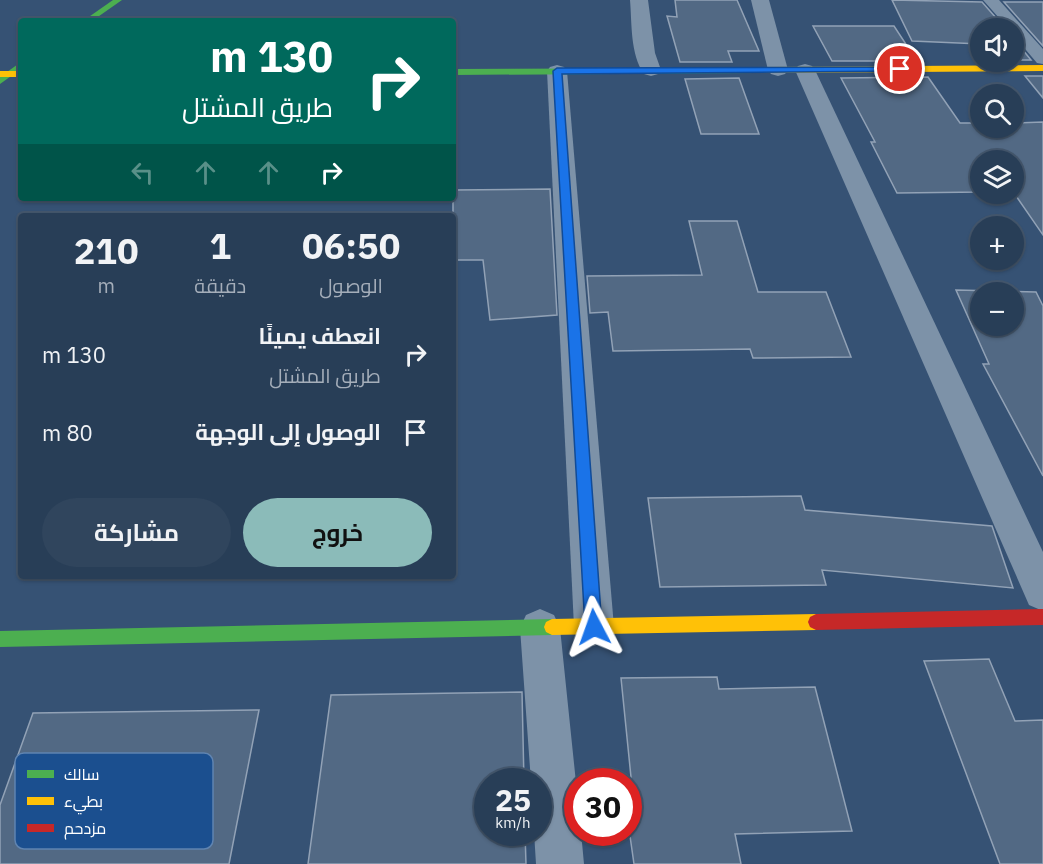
<!DOCTYPE html>
<html lang="ar">
<head>
<meta charset="utf-8">
<style>
	:root { --surface:#283e57; --page:#30455d; --text:#f1f3f6; --muted:#a5aeba; --line:#44576d; --accent:#8bbbb9 }
	body { margin:0; font-family:"IBM Plex Sans",Cairo,sans-serif; background:var(--page); color:var(--text); direction:rtl; height:100vh; display:flex; flex-direction:column; font-size:22px; white-space:nowrap }
	* { box-sizing:border-box; margin:0 }
	p { font-size:20px; color:var(--muted) }
	.icon { flex:none; width:33px; height:33px; fill:none; stroke:currentColor; stroke-width:2; stroke-linecap:round; stroke-linejoin:round }
	.map { position:relative; flex:1; overflow:hidden; direction:ltr }
	.sheet { position:absolute; left:18px; top:213px; width:438px; height:366px; display:flex; flex-direction:column; background:var(--surface); border-radius:6px; box-shadow:0 2px 4px #0004,0 0 0 2px var(--line); direction:rtl }
	.sheet>* { flex:none }
	.hud { position:absolute; left:18px; top:18px; width:438px; height:183px; border-radius:6px; box-shadow:0 2px 4px #0004,0 0 0 2px var(--line); direction:rtl; background:#00695c; color:#fff; overflow:hidden }
	.tools { position:absolute; left:970px; top:18px; display:grid; gap:12px }
	.tools a { display:grid; place-items:center; width:54px; height:54px; border-radius:50%; background:var(--surface); box-shadow:0 2px 4px #0004,0 0 0 2px var(--line); font-size:30px }
	.speed { position:absolute; left:474px; top:768px; display:flex; gap:12px; font-size:30px; font-weight:700; text-align:center }
	.speed>* { display:grid; place-content:center; width:78px; height:78px; border-radius:50%; background:var(--surface); box-shadow:0 2px 4px #0004,0 0 0 2px var(--line); line-height:1 }
	.speed small { font-size:15px; font-weight:400 }
	.speed .limit { border:9px solid #d22; background:#fff; color:#111 }
	.pin { position:absolute; display:grid; place-items:center; width:51px; height:51px; color:#fff; margin:-26px; border:3px solid #fff; border-radius:50%; box-shadow:0 2px 6px #0007 }
	.me { position:absolute; width:66px; margin:-33px; rotate:356deg; stroke-linejoin:round; filter:drop-shadow(0 0 4px #0008) }
	.turn { display:flex; align-items:center; gap:21px; height:126px; padding:0 24px; font-size:27px }
	.turn .icon { width:78px; height:78px; stroke-width:2.5 }
	.turn b { display:block; font-size:42px; line-height:51px }
	.lanes { display:flex; align-items:center; height:57px; padding:0 24px; background:#0003; justify-content:center; gap:30px; direction:ltr }
	.lanes .off { opacity:.35 }
	.eta { display:flex; justify-content:space-evenly; align-items:center; height:102px; text-align:center }
	.eta b { font-size:36px; font-weight:700; line-height:42px }
	.primary-button { display:flex; gap:12px; margin-top:auto; padding:12px 24px }
	.primary-button a { flex:1; height:69px; border-radius:36px; background:var(--accent); color:#111; font-size:24px; font-weight:700; line-height:69px; text-align:center }
	.primary-button a+a { background:var(--page); color:var(--text) }
	ul { padding:0; list-style:none }
	li { display:flex; align-items:center; gap:18px; height:78px; padding:0 24px }
	li div { flex:1 }
	li b { display:block; font-size:22px }
	li em { font-style:normal }
	.map>svg:first-child { display:block }
	.building { fill:#526984; stroke:#92a2b6; stroke-width:1.5; fill-rule:evenodd }
	.lines { fill:none; stroke-linecap:round; stroke-linejoin:round }
	.lane { fill:#7d92a8; fill-rule:evenodd }
	.street { fill:#7d92a8; fill-rule:evenodd }
	.fast { fill:#4caf50; fill-rule:evenodd }
	.slow { fill:#ffc107; fill-rule:evenodd }
	.jam { fill:#c62828; fill-rule:evenodd }
	.route { fill:#1a73e8; stroke:#114b97; stroke-width:1.5 }
	.key { fill:#1b4f8f; stroke:#5f84b1; stroke-width:1.5 }
	.key-label { font-size:16px; fill:#fff }
</style>
</head>
<body>
<div class="map">
<svg width="1043" height="864" viewBox="0 0 1043 864">
	<rect width="100%" height="100%" fill="#365274"/>
	<g class="building">
		<path d="M 675,0 L 737,0 L 759,51 L 728,51 L 732,62 L 680,62 L 667,16 L 677,17 Z"/>
		<path d="M 892,0 L 982,2 L 1005,28 L 981,28 L 981,44 L 912,41 Z"/>
		<path d="M 1004,2 L 1043,2 L 1043,46 Z"/>
		<path d="M 813,26 L 894,26 L 917,61 L 832,61 Z"/>
		<path d="M 1014,39 L 1031,60 L 1014,60 Z"/>
		<path d="M 1025,76 L 1043,76 L 1043,98 Z"/>
		<path d="M 928,77 L 960,123 L 981,123 L 981,128 L 1014,128 L 1014,123 L 1043,122 L 1043,235 L 1014,193 L 1014,160 L 981,160 L 981,192 L 897,193 L 871,142 L 875,142 L 841,78 Z"/>
		<path d="M 739,78 L 759,134 L 701,134 L 685,79 Z"/>
		<path d="M 550,189 L 557,315 L 490,320 L 483,260 L 453,260 L 453,190 Z"/>
		<path d="M 689,221 L 737,221 L 758,292 L 826,292 L 851,357 L 753,358 L 750,349 L 613,351 L 608,312 L 590,313 L 587,276 L 702,275 Z"/>
		<path d="M 956,290 L 1036,292 L 1043,306 L 1043,476 L 983,364 L 989,364 ZM 981,292 L 1014,292 L 1014,326 L 981,326 Z"/>
		<path d="M 801,496 L 805,510 L 992,526 L 1013,588 L 822,570 L 826,585 L 660,587 L 648,498 Z"/>
		<path d="M 989,659 L 1015,721 L 1043,720 L 1043,864 L 1000,864 L 924,661 Z"/>
		<path d="M 717,677 L 719,689 L 815,687 L 852,831 L 735,834 L 741,864 L 634,864 L 628,822 L 628,797 L 633,797 L 621,678 Z"/>
		<path d="M 522,692 L 524,782 L 488,782 L 488,832 L 525,832 L 526,864 L 308,864 L 331,695 Z"/>
		<path d="M 259,710 L 229,864 L 0,864 L 0,805 L 33,713 Z"/>
	</g>
	<g class="lines">
		<path class="lane" d="M 983,0 L 999,0 L 1043,49 L 1043,64 L 1037,63 L 1014,36 L 1014,28 L 1008,28 Z"/>
		<g class="street">
			<path d="M 630,0 L 648,0 L 655,53 L 661,70 L 658,74 L 651,76 L 644,74 C 630,54 632,23 630,0 Z"/>
			<path d="M 751,0 L 769,0 L 788,70 L 785,74 L 778,76 L 771,74 L 768,70 Z"/>
			<path d="M 805,64 L 812,66 L 815,70 L 1043,552 L 1043,611 L 1029,605 L 795,70 L 798,66 Z"/>
			<path d="M 557,65 L 564,67 L 567,71 L 614,627 L 608,640 L 594,646 L 580,640 L 574,627 L 547,71 L 550,67 Z"/>
			<path d="M 540,609 L 554,615 L 560,628 L 578,802 L 578,832 L 581,832 L 584,864 L 536,864 L 534,832 L 538,832 L 538,782 L 531,782 L 520,628 L 526,615 Z"/>
		</g>
		<g class="fast">
			<path d="M 113,0 L 122,0 L 92,21 L 83,21 Z"/>
			<path d="M 21,62 L 21,69 L 0,84 L 0,77 Z"/>
			<path d="M 757,68 L 757,72 L 754,73 L 453,75 L 453,69 Z"/>
			<path d="M 552,619 L 558,622 L 560,627 L 558,632 L 552,635 L 0,647 L 0,631 Z"/>
		</g>
		<g class="slow">
			<path d="M 1043,65 L 1043,71 L 754,73 L 750,70 L 754,67 Z"/>
			<rect x="0" y="71" width="21" height="6"/>
			<path d="M 816,614 L 822,617 L 824,622 L 822,627 L 816,630 L 552,635 L 546,632 L 544,627 L 546,622 L 552,619 Z"/>
		</g>
		<path class="jam" d="M 1043,609 L 1043,625 L 816,630 L 810,627 L 808,622 L 810,617 L 816,614 Z"/>
	</g>
	<path class="route" d="M 900,67 L 903,68 L 903,71 L 562,74 L 602,627 L 599,632 L 594,635 L 588,632 L 585,627 L 553,71 L 557,68 Z"/>
	<rect x="15" y="753" width="198" height="96" rx="9" class="key"/>
	<rect x="27" y="770" width="27" height="8" fill="#4caf50"/>
	<rect x="27" y="797" width="27" height="8" fill="#ffc107"/>
	<rect x="27" y="824" width="27" height="8" fill="#c62828"/>
	<g class="key-label">
		<text x="64" y="780">سالك</text>
		<text x="64" y="807">بطيء</text>
		<text x="64" y="834">مزدحم</text>
	</g>
</svg>
<div class="tools">
<a><svg class="icon" aria-label="sound" viewBox="0 0 24 24"><path d="M4 9h4l5-4v14l-5-4H4zM17 9q2 3 0 6"/></svg></a>
<a><svg class="icon" aria-label="search" viewBox="0 0 24 24"><circle cx="10" cy="10" r="6"/><path d="M15 15l6 6"/></svg></a>
<a><svg class="icon" aria-label="layers" viewBox="0 0 24 24"><path d="M12 4l9 5-9 5-9-5zM3 14l9 5 9-5"/></svg></a>
<a>+</a>
<a>−</a>
</div>
<div class="speed"><div>25<small>km/h</small></div><div class="limit">30</div></div>
<div class="pin" style="left:900px;top:69px;background:#d93025"><svg class="icon" aria-label="arrive" viewBox="0 0 24 24"><path d="M6 21V4h12l-3 4 3 4H6"/></svg></div>
<svg class="me" style="left:594px;top:627px" viewBox="-20 -20 40 40"><path d="M0-17L14 15 0 8-14 15z" fill="#1a73e8" stroke="#fff" stroke-width="4"/></svg>
<div class="hud">
<div class="turn"><svg class="icon" aria-label="right" viewBox="0 0 24 24"><path d="M7 20v-9h11M14 6l5 5-5 5"/></svg><div><b>130 m</b>طريق المشتل</div></div>
<div class="lanes"><svg class="icon off" aria-label="left" viewBox="0 0 24 24"><path d="M17 20v-9H6M10 6l-5 5 5 5"/></svg><svg class="icon off" aria-label="ahead" viewBox="0 0 24 24"><path d="M12 20V5M6 11l6-6 6 6"/></svg><svg class="icon off" aria-label="ahead" viewBox="0 0 24 24"><path d="M12 20V5M6 11l6-6 6 6"/></svg><svg class="icon" aria-label="right" viewBox="0 0 24 24"><path d="M7 20v-9h11M14 6l5 5-5 5"/></svg></div>
</div>
<section class="sheet">
<div class="eta">
<div><b>06:50</b><p>الوصول</p></div>
<div><b>1</b><p>دقيقة</p></div>
<div><b>210</b><p>m</p></div>
</div>
<ul>
<li><svg class="icon" aria-label="right" viewBox="0 0 24 24"><path d="M7 20v-9h11M14 6l5 5-5 5"/></svg><div><b>انعطف يمينًا</b><p>طريق المشتل</p></div><em>130 m</em></li>
<li><svg class="icon" aria-label="arrive" viewBox="0 0 24 24"><path d="M6 21V4h12l-3 4 3 4H6"/></svg><div><b>الوصول إلى الوجهة</b></div><em>80 m</em></li>
</ul>
<div class="primary-button"><a>خروج</a><a>مشاركة</a></div>
</section>
</div>
</body>
</html>
